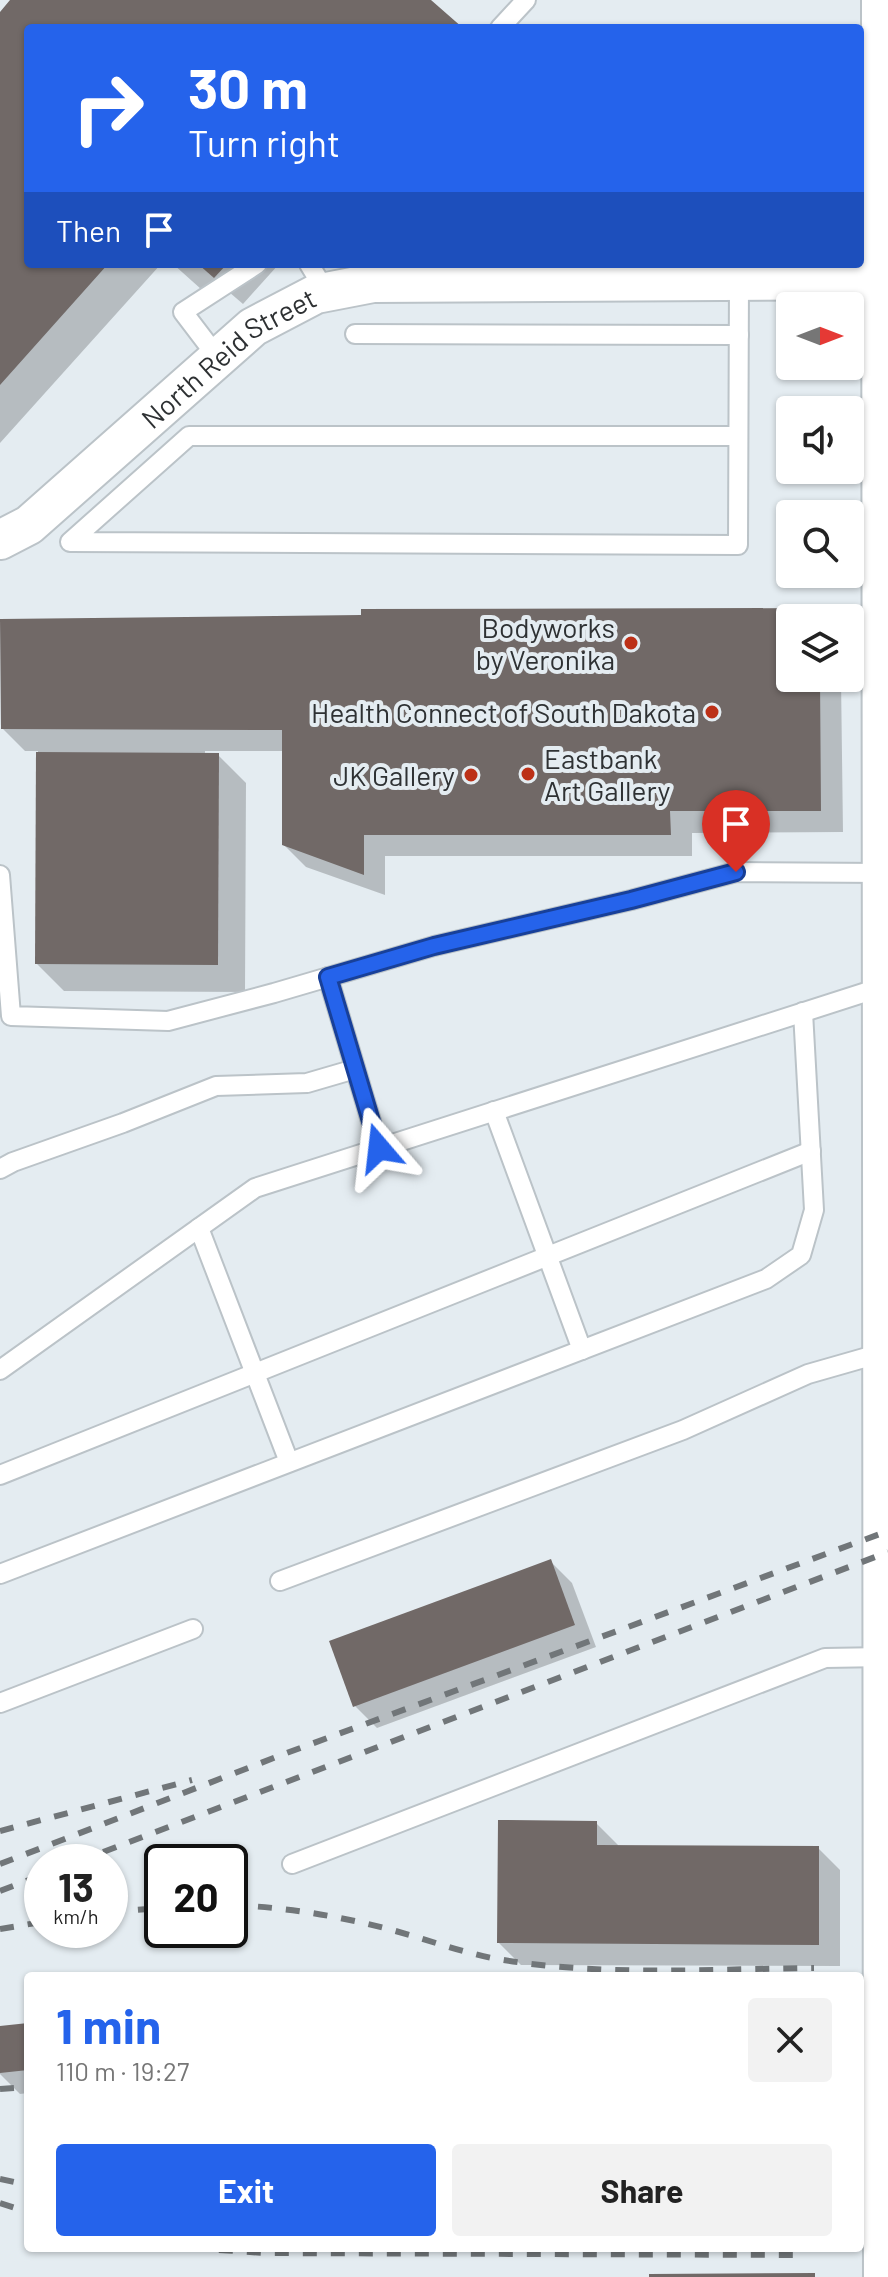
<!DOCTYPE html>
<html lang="en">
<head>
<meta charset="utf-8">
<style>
	:root { --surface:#fff; --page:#f2f2f2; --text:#222; --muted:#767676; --accent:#2563eb }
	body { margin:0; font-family:Barlow,sans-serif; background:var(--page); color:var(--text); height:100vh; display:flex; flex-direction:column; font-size:30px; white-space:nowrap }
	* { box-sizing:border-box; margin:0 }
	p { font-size:26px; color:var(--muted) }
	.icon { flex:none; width:44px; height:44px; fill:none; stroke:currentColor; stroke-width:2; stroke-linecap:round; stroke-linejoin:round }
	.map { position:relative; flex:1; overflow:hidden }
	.drawer { position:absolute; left:24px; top:1972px; width:840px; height:280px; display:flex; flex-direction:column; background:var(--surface); border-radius:8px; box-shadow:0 2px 6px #0004 }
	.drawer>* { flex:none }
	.hud { position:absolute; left:24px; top:24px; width:840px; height:244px; border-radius:8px; box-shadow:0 2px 6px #0004; background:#2563eb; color:#fff; overflow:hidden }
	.needle { width:52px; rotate:90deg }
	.tools { position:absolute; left:776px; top:292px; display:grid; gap:16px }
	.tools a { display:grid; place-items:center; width:88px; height:88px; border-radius:8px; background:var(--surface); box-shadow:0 2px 6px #0004; font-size:40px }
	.speed { position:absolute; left:24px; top:1844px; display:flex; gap:16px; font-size:40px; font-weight:700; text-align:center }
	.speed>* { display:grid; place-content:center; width:104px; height:104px; border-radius:50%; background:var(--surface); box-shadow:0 2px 6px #0004; line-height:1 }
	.speed small { font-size:20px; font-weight:400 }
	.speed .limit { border:4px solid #111; border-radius:12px; background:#fff; color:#111 }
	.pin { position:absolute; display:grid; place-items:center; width:68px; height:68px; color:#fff; margin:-82px -34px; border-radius:50% 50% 50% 0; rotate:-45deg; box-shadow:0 0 8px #0007 }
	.pin .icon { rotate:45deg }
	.me { position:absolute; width:88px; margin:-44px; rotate:343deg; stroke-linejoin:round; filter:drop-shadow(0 0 6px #0008) }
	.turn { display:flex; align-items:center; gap:28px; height:168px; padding:0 32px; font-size:36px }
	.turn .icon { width:104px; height:104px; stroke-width:2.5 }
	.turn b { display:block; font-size:56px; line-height:68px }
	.then { display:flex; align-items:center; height:76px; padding:0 32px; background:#0003; gap:16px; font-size:30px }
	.round { display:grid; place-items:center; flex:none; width:84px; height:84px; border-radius:8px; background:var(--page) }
	.overview { display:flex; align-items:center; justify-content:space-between; height:136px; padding:0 32px }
	h1 { font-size:48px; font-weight:700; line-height:60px; color:var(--accent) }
	.action { display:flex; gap:16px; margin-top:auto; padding:16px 32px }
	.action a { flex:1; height:92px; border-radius:8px; background:var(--accent); color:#fff; font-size:32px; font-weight:700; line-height:92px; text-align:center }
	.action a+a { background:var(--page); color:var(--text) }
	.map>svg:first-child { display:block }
	.shadow { fill:#0003 }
	.building { fill:#716967 }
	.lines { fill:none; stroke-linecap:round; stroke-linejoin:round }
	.service-casing { stroke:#bbc3c8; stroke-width:22 }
	.minor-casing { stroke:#bbc3c8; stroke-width:42 }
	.secondary-casing { stroke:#bbc3c8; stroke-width:48 }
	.service { stroke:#fff; stroke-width:18 }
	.minor { stroke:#fff; stroke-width:38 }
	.secondary { stroke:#fff; stroke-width:44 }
	.rail { stroke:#717679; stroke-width:6; stroke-dasharray:14 14; stroke-linecap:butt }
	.route-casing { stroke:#184099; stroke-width:20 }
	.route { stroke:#2563eb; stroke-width:14 }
	.poi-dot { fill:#bc3017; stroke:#e4ecf1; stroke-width:3 }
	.labels { text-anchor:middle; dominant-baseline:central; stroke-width:8; stroke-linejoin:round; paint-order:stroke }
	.street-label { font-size:28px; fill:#2e3133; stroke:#e4ecf1 }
	.poi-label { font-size:28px; fill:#2e3133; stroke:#e4ecf1; text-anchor:end }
</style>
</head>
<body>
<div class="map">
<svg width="888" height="2277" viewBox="0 0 888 2277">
	<rect width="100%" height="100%" fill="#e4ecf1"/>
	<g class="shadow">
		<path d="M 13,0 L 428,0 L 460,28 L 28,28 L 28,264 L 161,264 L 0,443 L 0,15 Z"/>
		<path d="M 173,264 L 279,264 L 243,304 L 222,286 L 211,298 Z"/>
		<path d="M 819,610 L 827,618 L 790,618 L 790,678 L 841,678 L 843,832 L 692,833 L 692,856 L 385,856 L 385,895 L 306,867 L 284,845 L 284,751 L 205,751 L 205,755 L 218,755 L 246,783 L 245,992 L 64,991 L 37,964 L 38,751 L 25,751 L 3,729 Z"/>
		<path d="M 550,1561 L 572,1583 L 596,1647 L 377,1728 L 355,1706 Z"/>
		<path d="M 596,1823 L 618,1845 L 618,1847 L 818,1848 L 840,1870 L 840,1966 L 521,1965 L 499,1943 Z"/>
		<path d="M 28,2025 L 28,2093 L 20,2094 L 0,2074 L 0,2028 Z"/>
	</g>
	<g class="building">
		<path d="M 10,0 L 431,0 L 463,28 L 28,28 L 28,264 L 108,264 L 0,385 L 0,12 Z"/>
		<path d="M 198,264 L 227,264 L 214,278 Z"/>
		<path d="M 820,608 L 820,618 L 790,618 L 790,678 L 820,678 L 821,811 L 670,811 L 671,835 L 364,835 L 364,875 L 282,845 L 282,730 L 1,729 L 0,619 L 361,615 L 361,609 Z"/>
		<path d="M 36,752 L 219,753 L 218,965 L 35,964 Z"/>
		<path d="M 551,1559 L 575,1625 L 353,1707 L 329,1641 Z"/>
		<path d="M 498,1820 L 597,1821 L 597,1845 L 819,1846 L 819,1945 L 497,1943 Z"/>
		<path d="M 28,2023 L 28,2070 L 0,2073 L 0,2026 Z"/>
		<path d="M 815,2273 L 815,2277 L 649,2277 L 649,2274 Z"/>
	</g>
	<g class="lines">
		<defs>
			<g id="service">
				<path d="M 500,28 L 526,0"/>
				<path d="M 309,264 L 326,292"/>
				<path d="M 355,334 L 739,335"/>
				<path d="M 218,358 L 183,312 L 257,264"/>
				<path d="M 738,436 L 189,436 L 70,542 L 738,545 L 739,280"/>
				<path d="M 0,875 L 11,1016 L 168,1021 L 274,993 L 434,946 L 631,900 L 736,872 L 885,873"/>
				<path d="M 328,977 L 379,1148"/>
				<path d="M 494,1111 L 582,1350"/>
				<path d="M 0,1169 L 13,1162 L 123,1123 L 216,1086 L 307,1083 L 355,1069"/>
				<path d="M 199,1228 L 289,1462"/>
				<path d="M 0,1370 L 255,1188 L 885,986"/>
				<path d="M 0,1475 L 811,1151"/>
				<path d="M 0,1574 L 766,1279 L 801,1255 L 814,1210 L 803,1012"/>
				<path d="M 280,1581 L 683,1430 L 808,1374 L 885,1352"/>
				<path d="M 0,1703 L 193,1629"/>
				<path d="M 292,1864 L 825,1658 L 885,1657"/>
			</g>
			<g id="minor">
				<path id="s1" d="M 0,540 L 29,525 L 253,327 L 316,294 L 373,283 L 884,280"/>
			</g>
			<path id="secondary" d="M 884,0 L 886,2277"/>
		</defs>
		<use href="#service" class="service-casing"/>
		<use href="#minor" class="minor-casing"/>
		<use href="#secondary" class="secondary-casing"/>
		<use href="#service" class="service"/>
		<use href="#minor" class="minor"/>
		<use href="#secondary" class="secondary"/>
		<g class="rail">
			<path d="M 0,1831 L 192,1780"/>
			<path d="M 77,1862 L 888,1552"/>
			<path d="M 0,1864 L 284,1754 L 888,1531"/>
			<path d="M 0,1891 L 42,1875"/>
			<path d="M 230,1905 C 285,1907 339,1916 392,1930 C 425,1939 458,1951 492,1958 C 597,1977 707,1969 814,1968"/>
			<path d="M 110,1912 L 162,1908"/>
			<path d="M 0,1929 L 42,1922"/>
			<path d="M 0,2089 L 28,2087"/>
			<path d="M 0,2179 L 28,2185"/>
			<path d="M 0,2203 L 28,2212"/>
			<path d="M 191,2248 L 265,2253 L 805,2255"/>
		</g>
	</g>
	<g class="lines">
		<defs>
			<path id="route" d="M 379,1148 L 328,977 L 434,946 L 631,900 L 736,872"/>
		</defs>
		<use href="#route" class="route-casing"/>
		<use href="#route" class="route"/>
	</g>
	<g class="poi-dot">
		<circle cx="631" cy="643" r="8"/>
		<circle cx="712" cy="712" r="8"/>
		<circle cx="528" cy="774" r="8"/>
		<circle cx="471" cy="775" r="8"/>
	</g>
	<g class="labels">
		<g class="street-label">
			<text stroke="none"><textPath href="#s1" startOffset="294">North Reid Street</textPath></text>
		</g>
		<g class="poi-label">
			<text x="615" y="627">Bodyworks<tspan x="615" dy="32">by Veronika</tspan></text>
			<text x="696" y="712">Health Connect of South Dakota</text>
			<text x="544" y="758" text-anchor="start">Eastbank<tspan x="544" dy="32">Art Gallery</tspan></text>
			<text x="455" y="775">JK Gallery</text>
		</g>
	</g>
</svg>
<div class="tools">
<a><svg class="needle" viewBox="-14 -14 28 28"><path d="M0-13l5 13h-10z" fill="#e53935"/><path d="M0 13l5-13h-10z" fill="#767676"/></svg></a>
<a><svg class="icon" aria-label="sound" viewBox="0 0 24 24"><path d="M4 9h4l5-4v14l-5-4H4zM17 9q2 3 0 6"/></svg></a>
<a><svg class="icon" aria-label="search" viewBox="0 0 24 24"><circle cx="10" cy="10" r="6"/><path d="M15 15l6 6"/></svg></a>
<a><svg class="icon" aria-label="layers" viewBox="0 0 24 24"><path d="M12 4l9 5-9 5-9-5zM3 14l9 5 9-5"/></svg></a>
</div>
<div class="speed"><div>13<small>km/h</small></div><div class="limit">20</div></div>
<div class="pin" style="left:736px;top:872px;background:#d93025"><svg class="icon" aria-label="arrive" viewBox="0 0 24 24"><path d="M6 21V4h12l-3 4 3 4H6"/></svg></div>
<svg class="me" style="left:379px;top:1148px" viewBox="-20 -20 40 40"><path d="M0-17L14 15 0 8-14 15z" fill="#2563eb" stroke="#fff" stroke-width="4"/></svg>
<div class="hud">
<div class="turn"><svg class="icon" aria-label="right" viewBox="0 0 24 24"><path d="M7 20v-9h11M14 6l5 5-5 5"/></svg><div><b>30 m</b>Turn right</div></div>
<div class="then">Then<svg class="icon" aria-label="arrive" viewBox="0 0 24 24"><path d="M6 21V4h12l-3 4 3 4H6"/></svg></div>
</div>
<section class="drawer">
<div class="overview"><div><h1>1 min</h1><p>110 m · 19:27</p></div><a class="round"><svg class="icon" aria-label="close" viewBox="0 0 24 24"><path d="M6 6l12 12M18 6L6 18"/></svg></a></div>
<div class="action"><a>Exit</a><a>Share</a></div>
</section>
</div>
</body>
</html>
